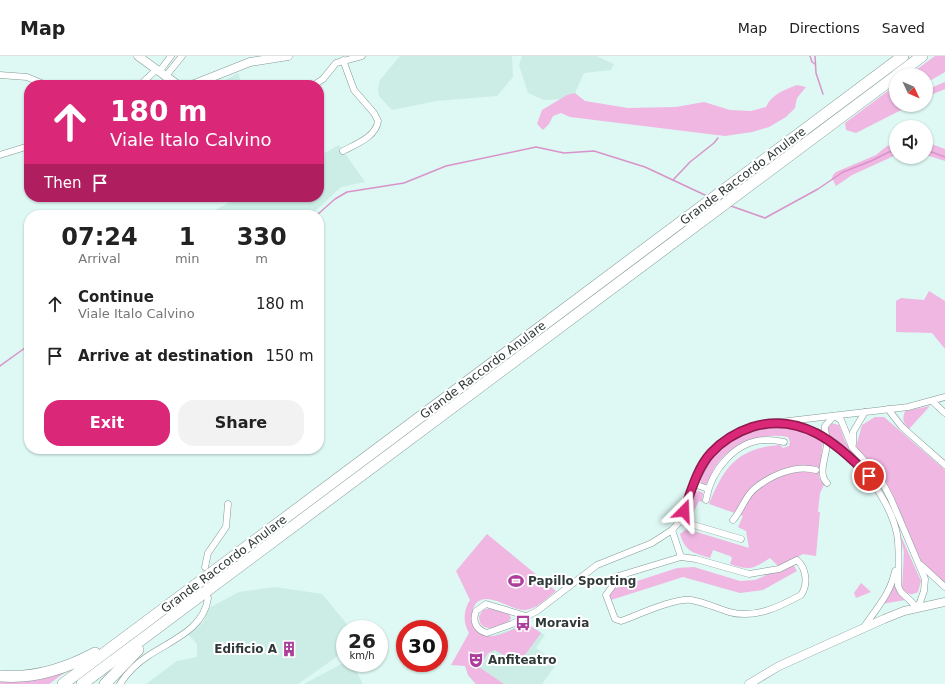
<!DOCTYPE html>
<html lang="en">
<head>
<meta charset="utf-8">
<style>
	:root { --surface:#fff; --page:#f2f2f2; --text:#222; --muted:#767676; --line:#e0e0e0; --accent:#db2777 }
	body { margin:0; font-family:"DejaVu Sans",sans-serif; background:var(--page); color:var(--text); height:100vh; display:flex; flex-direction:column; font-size:15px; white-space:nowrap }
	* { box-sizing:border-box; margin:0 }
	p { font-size:13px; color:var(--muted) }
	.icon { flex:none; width:22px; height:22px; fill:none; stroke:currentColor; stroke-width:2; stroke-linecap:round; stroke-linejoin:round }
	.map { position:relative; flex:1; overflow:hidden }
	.panel { position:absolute; left:24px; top:154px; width:300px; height:244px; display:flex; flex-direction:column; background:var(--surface); border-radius:16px; box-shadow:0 1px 3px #0004 }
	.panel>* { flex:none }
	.guide { position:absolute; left:24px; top:24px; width:300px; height:122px; border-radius:16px; box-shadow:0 1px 3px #0004; background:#db2777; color:#fff; overflow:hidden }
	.needle { width:26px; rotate:134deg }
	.tools { position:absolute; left:889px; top:12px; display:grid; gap:8px }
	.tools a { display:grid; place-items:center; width:44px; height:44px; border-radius:50%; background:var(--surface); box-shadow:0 1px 3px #0004; font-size:20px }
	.speed { position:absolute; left:336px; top:564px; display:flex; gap:8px; font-size:20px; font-weight:700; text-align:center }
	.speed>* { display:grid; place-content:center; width:52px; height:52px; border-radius:50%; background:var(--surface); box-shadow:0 1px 3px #0004; line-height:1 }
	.speed small { font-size:10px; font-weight:400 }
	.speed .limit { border:6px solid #d22; background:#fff; color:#111 }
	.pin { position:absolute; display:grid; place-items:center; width:34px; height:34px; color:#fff; margin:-17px; border:2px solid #fff; border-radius:50%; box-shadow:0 1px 4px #0007 }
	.me { position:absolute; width:44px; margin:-22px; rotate:21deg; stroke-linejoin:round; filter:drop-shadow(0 0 3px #0008) }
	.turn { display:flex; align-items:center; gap:14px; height:84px; padding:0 20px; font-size:18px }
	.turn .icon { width:52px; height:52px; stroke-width:2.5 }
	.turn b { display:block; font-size:28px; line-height:34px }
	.then { display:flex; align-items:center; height:38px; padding:0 20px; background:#0003; gap:8px; font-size:15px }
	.eta { display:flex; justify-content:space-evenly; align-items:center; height:68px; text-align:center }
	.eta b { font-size:24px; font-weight:600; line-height:28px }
	.primary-button { display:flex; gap:8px; margin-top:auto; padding:8px 20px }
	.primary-button a { flex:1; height:46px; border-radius:16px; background:var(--accent); color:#fff; font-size:16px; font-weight:600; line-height:46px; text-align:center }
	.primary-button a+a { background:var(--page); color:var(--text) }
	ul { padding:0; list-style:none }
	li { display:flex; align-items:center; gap:12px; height:52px; padding:0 20px }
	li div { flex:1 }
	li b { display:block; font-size:15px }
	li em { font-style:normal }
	header { display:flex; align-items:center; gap:24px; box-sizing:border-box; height:56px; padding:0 20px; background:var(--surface); border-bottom:1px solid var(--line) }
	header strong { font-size:19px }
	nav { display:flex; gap:22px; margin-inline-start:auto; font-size:14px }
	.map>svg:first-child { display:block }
	.built { fill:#cbede6 }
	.green { fill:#efb7e2 }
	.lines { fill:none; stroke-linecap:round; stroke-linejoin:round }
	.stream { stroke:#d894ca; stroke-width:1.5 }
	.street-casing { stroke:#839a96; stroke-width:7 }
	.secondary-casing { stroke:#839a96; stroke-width:9 }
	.highway-casing { stroke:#839a96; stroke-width:12 }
	.street { stroke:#fff; stroke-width:6 }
	.secondary { stroke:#fff; stroke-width:8 }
	.highway { stroke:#fff; stroke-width:11 }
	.route-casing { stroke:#8e194d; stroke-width:10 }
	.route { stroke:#db2777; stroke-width:7 }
	.labels { text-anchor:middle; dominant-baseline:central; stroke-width:4; stroke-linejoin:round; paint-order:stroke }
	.street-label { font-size:12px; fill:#2f3937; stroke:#fff }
	.poi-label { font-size:12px; font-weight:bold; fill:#2f3937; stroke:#fff; text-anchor:start }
</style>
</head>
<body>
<header>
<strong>Map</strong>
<nav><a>Map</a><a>Directions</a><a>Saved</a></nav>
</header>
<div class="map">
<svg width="945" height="628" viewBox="0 0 945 628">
	<rect width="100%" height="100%" fill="#def8f3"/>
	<g class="built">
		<path d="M 400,0 L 512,0 L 513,21 L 497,40 L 436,45 L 392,54 L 379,40 L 378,33 L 380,24 Z"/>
		<path d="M 522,0 L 596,0 L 614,8 L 611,14 L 584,17 L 575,37 L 560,43 L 544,44 L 528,37 L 519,9 Z"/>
		<path d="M 238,17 L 242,29 L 216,29 Z"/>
		<path d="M 339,89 L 365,126 L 341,131 L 311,159 L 216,159 L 213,155 L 240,141 L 319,141 L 319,100 Z"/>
		<path d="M 275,531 L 322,538 L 351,573 L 345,573 L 345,595 L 298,628 L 146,628 L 177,605 L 197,601 L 197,588 L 188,578 L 203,567 L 209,552 L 239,536 Z"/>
		<path d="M 526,567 L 545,579 L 536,592 L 557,607 L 542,628 L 476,628 L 473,625 L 468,619 L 465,608 L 477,586 Z"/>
		<path d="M 345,606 L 352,607 L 363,628 L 304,628 Z"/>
	</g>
	<g class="green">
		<path d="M 935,0 L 945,0 L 945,16 L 926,27 L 926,19 L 909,19 Z"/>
		<path d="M 945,26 L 945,33 L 926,41 L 926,34 Z"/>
		<path d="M 797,29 L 806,31 L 797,42 L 795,52 L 786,61 L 769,71 L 752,76 L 725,80 L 570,61 L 561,57 L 553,60 L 549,68 L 543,74 L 537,68 L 542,54 L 567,39 L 575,37 L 585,45 L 628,52 L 676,51 L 704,46 L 730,54 L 751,55 L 766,51 C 772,38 784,34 797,29 Z"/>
		<path d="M 896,29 L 896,49 L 911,49 L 856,77 L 846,74 L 845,67 Z"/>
		<path d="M 926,86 L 945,93 L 945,105 L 926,99 Z"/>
		<path d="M 896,88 L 896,99 L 852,119 L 836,130 L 832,122 L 833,119 L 836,116 L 876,99 L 887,90 Z"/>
		<path d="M 929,235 L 945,245 L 945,293 L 932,277 L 896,276 L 896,245 L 901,242 L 924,244 Z"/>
		<path d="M 930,350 L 909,373 C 903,367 902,364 905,355 Z"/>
		<path d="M 875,361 L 884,361 L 945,414 L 945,531 L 916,501 L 891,443 L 856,391 L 862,369 Z"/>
		<path d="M 831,367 L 839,369 L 845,385 L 854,399 L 829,380 L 827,374 Z"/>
		<path d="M 765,371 L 789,372 L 823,384 L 819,421 L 824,429 L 820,437 L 818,456 L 820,456 L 816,500 L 803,498 L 779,511 L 770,502 C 753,513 749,515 730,508 L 732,502 L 730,500 L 713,494 L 710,502 C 693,496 686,497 680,478 L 687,473 L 749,492 L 746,475 L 738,471 L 743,460 L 709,448 C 724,411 737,392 780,389 L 783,392 L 789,390 L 790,386 L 788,381 C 760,376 731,387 715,411 C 711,417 710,425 705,429 L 702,428 L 700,424 C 710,394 736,379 765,371 Z"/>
		<path d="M 699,435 L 703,437 L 702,446 L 699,445 L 690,463 L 687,461 L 686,457 L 695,436 Z"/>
		<path d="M 487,478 L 556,535 C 547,542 537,553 525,554 C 510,555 478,527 472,557 C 471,562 471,566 474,569 C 477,572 482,577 486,579 C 494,584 518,571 526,567 L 541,577 L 525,599 L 520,600 L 514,596 L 509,602 L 495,594 L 488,597 L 479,611 L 504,628 L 476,628 L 468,619 L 465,610 L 451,609 L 469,577 C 463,566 463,555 470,544 L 456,515 Z"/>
		<path d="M 900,478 L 921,525 L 918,536 C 910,540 908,538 902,533 L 904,496 Z"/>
		<path d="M 793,508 L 797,515 L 763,534 L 740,537 L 683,521 L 611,544 L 609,538 L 613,533 L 677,512 L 694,511 L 740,525 L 755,524 Z"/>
		<path d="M 896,522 L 896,534 L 905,544 L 882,548 Z"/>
		<path d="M 861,527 L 871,536 L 856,542 L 854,537 Z"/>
		<path d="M 490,552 L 509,558 L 511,562 L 509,565 C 499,571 479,579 479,560 L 483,554 Z"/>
		<path d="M 71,612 L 49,628 L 0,628 L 0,623 Z"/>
	</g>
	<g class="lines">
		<g class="stream">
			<path d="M 810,0 L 812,6 L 815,8"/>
			<path d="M 815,0 L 816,17 L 823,38"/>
			<path d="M 926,94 L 945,101"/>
			<path d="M 673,124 L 690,106 L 714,87 L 718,82"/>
			<path d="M 731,150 L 765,162 L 818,133 L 843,116 L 871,105 L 889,96 L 896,95"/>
			<path d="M 317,159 L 335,143 L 347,136 L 404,127 L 446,110 L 536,91 L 564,97 L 594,95 L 645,111 L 707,140"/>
			<path d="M 0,310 L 29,289"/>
		</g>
		<defs>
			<g id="street">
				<path d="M 343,4 L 354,34 L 374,57 L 378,65 C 376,81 356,88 343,95"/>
				<path d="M 159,16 L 171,0"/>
				<path d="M 0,19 L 27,21 L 46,29"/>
				<path d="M 165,21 L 182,0"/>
				<path d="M 140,29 L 156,14"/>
				<path d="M 314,29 L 323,23 L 336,7 L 362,0"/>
				<path d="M 0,99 L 29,90"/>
				<path d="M 932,345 L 945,357"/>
				<path d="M 888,353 L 902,371 L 945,409"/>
				<path d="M 783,368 C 790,369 797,369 804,371 C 844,382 889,438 897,478 C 900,494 898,514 898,530 L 901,536 L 918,552 L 924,535 L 925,523 L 891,443 L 880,422 L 852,391 L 841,364 L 834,360"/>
				<path d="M 853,388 L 853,376 L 865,356"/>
				<path d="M 827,427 C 816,416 829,396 827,382 C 826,377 824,375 825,370 L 834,360"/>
				<path d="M 694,428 L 708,433"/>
				<path d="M 706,444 C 711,414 736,383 769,384 C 774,384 779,385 784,386"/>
				<path d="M 733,464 C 741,455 744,443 753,434 C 769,420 795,408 816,414"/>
				<path d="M 680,465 L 741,483"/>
				<path d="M 672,474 L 681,501"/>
				<path d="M 681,501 L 696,503 L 749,518 L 779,513 L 797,504 C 807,513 808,529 801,539 C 779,551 755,563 729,556 C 716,552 704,546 691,544 C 674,542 638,559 621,565 L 615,563 L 606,539 L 612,531 L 615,521 Z"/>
				<path d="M 921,509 L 945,531"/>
				<path d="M 205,511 L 208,497 L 226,471 L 228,448"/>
				<path d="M 526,560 L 486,548 L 476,555 C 472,565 476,574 487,577 L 512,568 L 537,555 L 597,509 L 652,487 L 672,474 L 680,465 L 694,428 L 711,397 L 725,384 L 741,375 L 763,368 L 908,351 L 945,341"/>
				<path d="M 864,571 C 876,553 891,537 895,515"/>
				<path d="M 120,628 C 127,617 137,607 148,600 C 172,584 204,573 208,542"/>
			</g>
			<g id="secondary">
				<path d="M 138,0 L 178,29"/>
				<path d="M 192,29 L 250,6 L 288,0"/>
				<path d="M 749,628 L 779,610 L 884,563 L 904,555 L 945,546"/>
			</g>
			<g id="highway">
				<path d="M 897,19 L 922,0"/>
				<path d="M 0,620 C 34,623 65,613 95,597"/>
				<path d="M 63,628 L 903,0"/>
				<path d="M 82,628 L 896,20"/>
				<path d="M 105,628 L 138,594"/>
			</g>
		</defs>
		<use href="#street" class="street-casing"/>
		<use href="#secondary" class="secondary-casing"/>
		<use href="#highway" class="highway-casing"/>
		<use href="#street" class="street"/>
		<use href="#secondary" class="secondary"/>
		<use href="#highway" class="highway"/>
	</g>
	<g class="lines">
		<defs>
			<path id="route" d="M 684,455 C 691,436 697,412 711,397 C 722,385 737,376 752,371 C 801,356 837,387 869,420"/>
		</defs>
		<use href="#route" class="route-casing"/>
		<use href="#route" class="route"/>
	</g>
	<defs>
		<symbol id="stadium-bare" viewBox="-9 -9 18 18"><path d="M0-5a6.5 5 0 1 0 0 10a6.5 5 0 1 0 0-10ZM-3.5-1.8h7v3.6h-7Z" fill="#ad3e9c" stroke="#fff" stroke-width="2.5" paint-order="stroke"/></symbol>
		<symbol id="bus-bare" viewBox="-9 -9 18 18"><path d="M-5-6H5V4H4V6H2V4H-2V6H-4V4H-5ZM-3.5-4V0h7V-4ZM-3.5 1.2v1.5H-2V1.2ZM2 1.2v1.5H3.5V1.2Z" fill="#ad3e9c" stroke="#fff" stroke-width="2.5" paint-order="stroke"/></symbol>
		<symbol id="building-bare" viewBox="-9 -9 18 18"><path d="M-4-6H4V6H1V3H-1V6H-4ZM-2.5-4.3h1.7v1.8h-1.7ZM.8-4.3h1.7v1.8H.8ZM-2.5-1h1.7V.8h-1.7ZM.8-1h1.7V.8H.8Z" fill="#ad3e9c" stroke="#fff" stroke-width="2.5" paint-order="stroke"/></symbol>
		<symbol id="theatre-bare" viewBox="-9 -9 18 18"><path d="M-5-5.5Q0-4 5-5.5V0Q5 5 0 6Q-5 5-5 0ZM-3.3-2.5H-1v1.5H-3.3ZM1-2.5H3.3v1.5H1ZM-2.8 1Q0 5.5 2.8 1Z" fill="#ad3e9c" stroke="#fff" stroke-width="2.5" paint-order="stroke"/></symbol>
	</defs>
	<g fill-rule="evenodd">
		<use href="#stadium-bare" x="505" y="514" width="22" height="22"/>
		<use href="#bus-bare" x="512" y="556" width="22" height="22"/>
		<use href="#building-bare" x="278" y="582" width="22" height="22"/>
		<use href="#theatre-bare" x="465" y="593" width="22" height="22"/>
	</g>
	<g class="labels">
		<g class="street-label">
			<text transform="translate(743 120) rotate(-37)">Grande Raccordo Anulare</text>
			<text transform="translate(483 314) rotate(-37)">Grande Raccordo Anulare</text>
			<text transform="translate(224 508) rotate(-37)">Grande Raccordo Anulare</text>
		</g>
		<g class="poi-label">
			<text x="528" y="525">Papillo Sporting</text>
			<text x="535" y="567">Moravia</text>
			<text x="277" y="593" text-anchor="end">Edificio A</text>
			<text x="488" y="604">Anfiteatro</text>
		</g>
	</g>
</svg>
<div class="tools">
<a><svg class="needle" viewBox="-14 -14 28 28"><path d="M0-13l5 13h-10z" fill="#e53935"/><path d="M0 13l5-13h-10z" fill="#767676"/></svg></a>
<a><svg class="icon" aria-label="sound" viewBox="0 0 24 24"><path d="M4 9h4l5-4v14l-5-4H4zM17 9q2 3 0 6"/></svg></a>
</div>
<div class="speed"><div>26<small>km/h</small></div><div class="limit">30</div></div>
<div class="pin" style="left:869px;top:420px;background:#d93025"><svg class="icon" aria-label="arrive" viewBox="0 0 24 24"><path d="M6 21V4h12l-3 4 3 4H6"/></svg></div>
<svg class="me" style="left:684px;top:455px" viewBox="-20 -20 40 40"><path d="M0-17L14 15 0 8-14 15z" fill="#db2777" stroke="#fff" stroke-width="4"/></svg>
<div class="guide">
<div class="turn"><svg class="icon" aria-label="ahead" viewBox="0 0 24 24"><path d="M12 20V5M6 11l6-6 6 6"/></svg><div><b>180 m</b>Viale Italo Calvino</div></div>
<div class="then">Then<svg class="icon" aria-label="arrive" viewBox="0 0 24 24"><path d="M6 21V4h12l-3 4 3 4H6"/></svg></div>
</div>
<section class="panel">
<div class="eta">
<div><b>07:24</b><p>Arrival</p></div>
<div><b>1</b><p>min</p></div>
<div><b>330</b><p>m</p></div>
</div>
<ul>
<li><svg class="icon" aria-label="ahead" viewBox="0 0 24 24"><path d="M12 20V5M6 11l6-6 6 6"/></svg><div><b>Continue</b><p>Viale Italo Calvino</p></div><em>180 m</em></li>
<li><svg class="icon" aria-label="arrive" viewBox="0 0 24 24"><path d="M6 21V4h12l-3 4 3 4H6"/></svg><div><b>Arrive at destination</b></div><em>150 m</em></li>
</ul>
<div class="primary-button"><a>Exit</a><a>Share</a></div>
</section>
</div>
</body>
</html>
